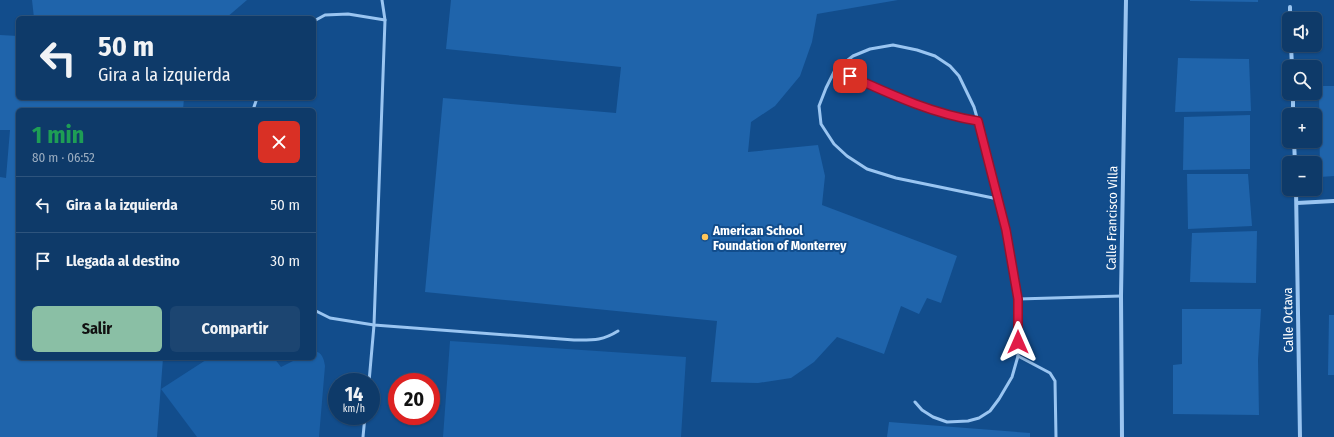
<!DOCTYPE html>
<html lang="es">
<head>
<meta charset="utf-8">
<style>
	:root { --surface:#0e3a69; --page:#1c4571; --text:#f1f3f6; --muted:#9badc0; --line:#2e547d; --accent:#8abfa5 }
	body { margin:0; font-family:"Fira Sans Condensed",sans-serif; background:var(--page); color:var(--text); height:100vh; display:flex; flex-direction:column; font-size:15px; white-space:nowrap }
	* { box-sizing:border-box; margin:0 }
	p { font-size:13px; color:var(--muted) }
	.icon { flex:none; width:22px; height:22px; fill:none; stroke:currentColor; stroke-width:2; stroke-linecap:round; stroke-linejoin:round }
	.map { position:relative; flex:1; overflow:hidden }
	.sheet { position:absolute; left:16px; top:108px; width:300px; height:252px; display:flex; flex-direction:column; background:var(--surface); border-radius:6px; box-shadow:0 1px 3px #0004,0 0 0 1px var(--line) }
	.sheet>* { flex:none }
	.hud { position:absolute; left:16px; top:16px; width:300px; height:84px; border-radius:6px; box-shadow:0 1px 3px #0004,0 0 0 1px var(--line); background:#0e3a69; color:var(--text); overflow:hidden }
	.fabs { position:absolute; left:1282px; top:12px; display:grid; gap:8px }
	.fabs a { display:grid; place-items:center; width:40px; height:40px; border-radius:6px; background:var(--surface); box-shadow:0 1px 3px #0004,0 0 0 1px var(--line); font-size:20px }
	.speed { position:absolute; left:328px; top:373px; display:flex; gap:8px; font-size:20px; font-weight:700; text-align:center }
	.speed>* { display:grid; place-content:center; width:52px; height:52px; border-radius:50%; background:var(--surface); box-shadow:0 1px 3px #0004,0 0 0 1px var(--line); line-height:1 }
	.speed small { font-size:10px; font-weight:400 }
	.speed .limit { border:6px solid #d22; background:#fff; color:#111 }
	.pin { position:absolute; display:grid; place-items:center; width:34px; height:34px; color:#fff; margin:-17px; border-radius:8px; box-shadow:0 2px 6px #0006 }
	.me { position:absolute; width:44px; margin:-22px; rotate:0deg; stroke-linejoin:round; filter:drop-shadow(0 0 3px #0008) }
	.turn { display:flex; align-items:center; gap:14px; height:84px; padding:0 16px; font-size:18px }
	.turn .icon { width:52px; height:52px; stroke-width:2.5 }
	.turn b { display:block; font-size:28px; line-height:34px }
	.round { display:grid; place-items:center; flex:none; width:42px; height:42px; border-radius:6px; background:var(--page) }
	.overview { display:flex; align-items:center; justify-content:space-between; height:68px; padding:0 16px }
	h1 { font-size:24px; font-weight:700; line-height:30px; color:#1e9e55 }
	.action { display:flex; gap:8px; margin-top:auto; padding:8px 16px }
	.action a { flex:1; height:46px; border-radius:6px; background:var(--accent); color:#111; font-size:16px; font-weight:700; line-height:46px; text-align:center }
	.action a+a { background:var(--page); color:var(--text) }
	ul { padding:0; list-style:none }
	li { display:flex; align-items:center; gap:12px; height:56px; padding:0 16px; border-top:1px solid var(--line) }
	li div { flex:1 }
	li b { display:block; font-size:15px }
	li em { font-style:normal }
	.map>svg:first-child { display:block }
	.green { fill:#1a5fa6 }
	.building { fill:#1f64ab }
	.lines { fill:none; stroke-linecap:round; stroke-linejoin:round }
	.service { stroke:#9ac5f1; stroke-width:3 }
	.minor { stroke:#9ac5f1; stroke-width:4 }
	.route-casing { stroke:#92132f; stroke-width:10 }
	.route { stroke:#e11d48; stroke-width:7 }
	.poi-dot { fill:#ffc75a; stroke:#124d8c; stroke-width:1.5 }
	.labels { text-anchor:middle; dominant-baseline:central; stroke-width:4; stroke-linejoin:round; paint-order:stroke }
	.street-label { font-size:13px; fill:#fff; stroke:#124d8c }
	.poi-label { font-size:13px; font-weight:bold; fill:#fff; stroke:#124d8c; text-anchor:start }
</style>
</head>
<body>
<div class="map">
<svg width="1334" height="437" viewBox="0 0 1334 437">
	<rect width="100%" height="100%" fill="#124d8c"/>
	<g class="green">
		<path d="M 450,341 L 686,357 L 681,437 L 443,437 Z"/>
		<path d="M 314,351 C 322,352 324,359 325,366 L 319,437 L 197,437 L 161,389 L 209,358 L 274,358 L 281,367 L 299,358 L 314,358 Z"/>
	</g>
	<g class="building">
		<path d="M 32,0 L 247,0 L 226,18 L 34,18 Z"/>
		<path d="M 451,0 L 898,0 L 817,14 L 812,42 L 800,76 L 775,106 L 751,122 L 748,152 L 818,145 L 825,176 L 822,205 L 957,256 L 941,303 L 927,298 L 919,314 L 901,306 L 884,354 L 837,337 L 814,362 L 791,378 L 758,383 L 711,382 L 717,321 L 425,292 L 443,98 L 616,113 L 621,67 L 446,49 Z"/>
		<path d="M 1190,0 L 1258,0 L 1258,2 L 1190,1 Z"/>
		<path d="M 0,35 L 18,36 L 18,98 L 184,98 L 183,110 L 18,110 L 18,358 L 163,358 L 157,437 L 0,437 L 0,177 L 6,178 L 10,130 L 0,130 Z"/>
		<path d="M 1178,58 L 1249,59 L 1251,111 L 1175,112 Z"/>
		<path d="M 1319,86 L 1334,86 L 1334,176 L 1320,177 Z"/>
		<path d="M 1250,115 L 1250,169 L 1183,170 L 1184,117 Z"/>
		<path d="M 1187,174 L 1248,174 L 1252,226 L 1188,229 Z"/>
		<path d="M 1257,231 L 1256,283 L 1190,282 L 1192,233 Z"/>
		<path d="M 1182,309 L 1261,309 L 1258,360 L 1259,415 L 1173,414 L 1173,365 L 1182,364 Z"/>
		<path d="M 1329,315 L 1334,315 L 1334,375 L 1328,375 Z"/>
		<path d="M 889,422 L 1030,433 L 1030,437 L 887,437 Z"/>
	</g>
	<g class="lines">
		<g class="service">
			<path d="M 314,21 L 325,15 L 348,14 L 385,20"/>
			<path d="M 835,70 C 883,91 927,112 978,121"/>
			<path d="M 253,110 L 257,98"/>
			<path d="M 1018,299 L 1121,296"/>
			<path d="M 314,310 L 330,318 L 374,325 L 574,340 C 593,340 602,341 618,331"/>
			<path d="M 1018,356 L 1050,373 L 1055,381 L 1056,437"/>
			<path d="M 369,382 L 374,325 L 385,20 L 382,0"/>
			<path d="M 915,402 L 922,410 L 933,417 L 947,422 L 968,421 L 979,418 L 990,411 L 999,399 L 1012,377 L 1018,356 L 1018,299 L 1006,230 L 998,199 L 978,121 L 974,107 L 959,76 L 950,66 L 935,56 L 917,50 L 893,45 L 870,49 L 853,56 L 835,70 L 826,88 L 819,106 L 821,124 L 834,144 L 847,156 L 867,169 L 896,178 L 998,199"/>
			<path d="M 363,437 L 365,416"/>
		</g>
		<g class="minor">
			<path d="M 1290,7 L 1290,19"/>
			<path d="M 1291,45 L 1292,67"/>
			<path d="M 1293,93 L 1293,115"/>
			<path d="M 1294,141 L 1295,163"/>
			<path d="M 1296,189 L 1300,437"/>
			<path d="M 1297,203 L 1334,201"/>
			<path d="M 1122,437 L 1121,296 L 1126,0"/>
		</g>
	</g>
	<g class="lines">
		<defs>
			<path id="route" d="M 850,76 C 892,95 933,114 978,121 L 1006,230 L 1018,299 L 1018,342"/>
		</defs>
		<use href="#route" class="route-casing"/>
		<use href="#route" class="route"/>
	</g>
	<circle class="poi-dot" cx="705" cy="237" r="4"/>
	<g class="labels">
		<g class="street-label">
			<text transform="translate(1112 218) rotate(-89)">Calle Francisco Villa</text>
			<text transform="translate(1288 320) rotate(-91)">Calle Octava</text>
		</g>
		<g class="poi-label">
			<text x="713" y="230">American School<tspan x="713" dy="15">Foundation of Monterrey</tspan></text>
		</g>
	</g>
</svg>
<div class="fabs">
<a><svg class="icon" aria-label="sound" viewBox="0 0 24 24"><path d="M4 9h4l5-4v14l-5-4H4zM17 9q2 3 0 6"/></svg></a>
<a><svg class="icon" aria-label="search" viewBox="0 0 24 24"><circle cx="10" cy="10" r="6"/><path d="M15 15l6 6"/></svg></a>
<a>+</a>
<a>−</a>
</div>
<div class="speed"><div>14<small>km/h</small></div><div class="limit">20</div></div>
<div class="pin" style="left:850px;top:76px;background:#d93025"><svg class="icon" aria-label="arrive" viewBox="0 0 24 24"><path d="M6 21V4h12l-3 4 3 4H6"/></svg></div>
<svg class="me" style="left:1018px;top:342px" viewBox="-20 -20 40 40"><path d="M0-17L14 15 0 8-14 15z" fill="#e11d48" stroke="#fff" stroke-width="4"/></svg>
<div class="hud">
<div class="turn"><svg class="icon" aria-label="left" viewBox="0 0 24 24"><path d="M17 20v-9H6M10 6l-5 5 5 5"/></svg><div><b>50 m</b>Gira a la izquierda</div></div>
</div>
<section class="sheet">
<div class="overview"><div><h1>1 min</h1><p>80 m · 06:52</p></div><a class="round" style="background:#d93025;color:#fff"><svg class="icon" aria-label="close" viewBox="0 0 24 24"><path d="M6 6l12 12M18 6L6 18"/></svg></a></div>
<ul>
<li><svg class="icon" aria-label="left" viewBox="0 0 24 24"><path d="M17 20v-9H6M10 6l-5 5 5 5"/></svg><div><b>Gira a la izquierda</b></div><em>50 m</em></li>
<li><svg class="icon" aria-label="arrive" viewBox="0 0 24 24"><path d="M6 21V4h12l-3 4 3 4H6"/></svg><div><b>Llegada al destino</b></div><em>30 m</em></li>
</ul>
<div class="action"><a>Salir</a><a>Compartir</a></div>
</section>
</div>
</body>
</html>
